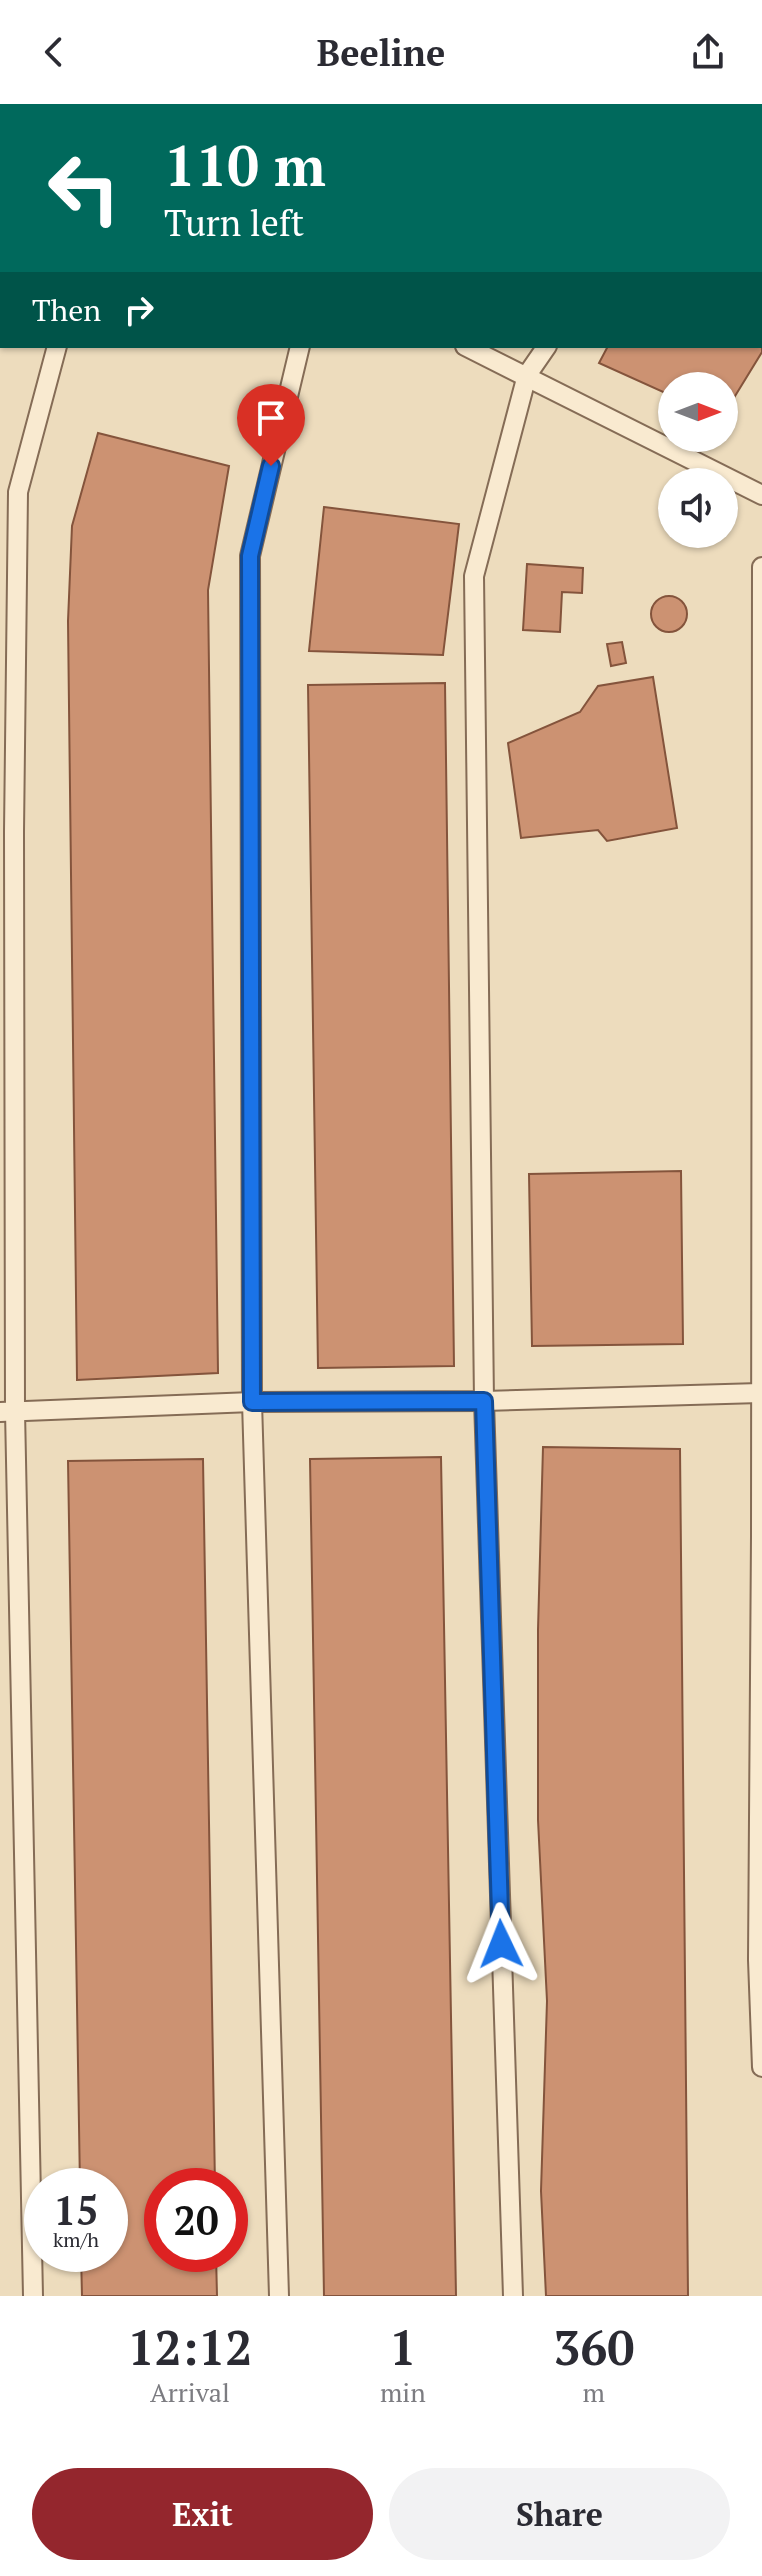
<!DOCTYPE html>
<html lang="en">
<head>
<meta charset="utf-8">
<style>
	:root { --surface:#fff; --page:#f2f2f3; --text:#2b2b33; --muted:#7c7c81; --accent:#94262d }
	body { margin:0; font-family:"PT Serif",serif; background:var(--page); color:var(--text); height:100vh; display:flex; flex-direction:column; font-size:30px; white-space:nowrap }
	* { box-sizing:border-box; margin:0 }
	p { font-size:26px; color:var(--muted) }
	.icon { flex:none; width:44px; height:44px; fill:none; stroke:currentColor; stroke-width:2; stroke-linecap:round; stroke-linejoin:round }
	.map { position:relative; height:2192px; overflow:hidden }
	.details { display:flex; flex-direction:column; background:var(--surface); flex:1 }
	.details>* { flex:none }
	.banner { position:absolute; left:0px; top:0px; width:762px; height:244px; box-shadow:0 2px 6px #0004; background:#00695c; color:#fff; overflow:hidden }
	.needle { width:52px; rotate:90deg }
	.tools { position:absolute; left:658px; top:268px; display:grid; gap:16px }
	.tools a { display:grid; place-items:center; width:80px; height:80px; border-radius:50%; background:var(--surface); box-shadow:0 2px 6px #0004; font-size:40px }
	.speed { position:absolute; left:24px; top:2064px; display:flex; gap:16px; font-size:40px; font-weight:700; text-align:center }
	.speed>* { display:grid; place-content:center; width:104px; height:104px; border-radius:50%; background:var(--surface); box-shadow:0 2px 6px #0004; line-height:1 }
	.speed small { font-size:20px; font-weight:400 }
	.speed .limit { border:12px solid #d22; background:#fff; color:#111 }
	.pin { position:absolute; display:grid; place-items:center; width:68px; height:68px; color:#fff; margin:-82px -34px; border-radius:50% 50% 50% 0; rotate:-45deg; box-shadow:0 0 8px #0007 }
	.pin .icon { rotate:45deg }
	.me { position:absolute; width:88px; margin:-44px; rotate:358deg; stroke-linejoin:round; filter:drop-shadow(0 0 6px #0008) }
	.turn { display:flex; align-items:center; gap:28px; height:168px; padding:0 32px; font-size:36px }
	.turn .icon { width:104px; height:104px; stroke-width:2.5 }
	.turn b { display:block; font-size:56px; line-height:68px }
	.then { display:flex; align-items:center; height:76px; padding:0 32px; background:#0003; gap:16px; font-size:30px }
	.eta { display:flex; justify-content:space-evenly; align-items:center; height:136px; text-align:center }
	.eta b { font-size:48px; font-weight:700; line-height:56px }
	.cta { display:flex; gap:16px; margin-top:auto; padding:16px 32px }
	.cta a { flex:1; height:92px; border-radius:48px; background:var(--accent); color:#fff; font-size:32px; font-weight:700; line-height:92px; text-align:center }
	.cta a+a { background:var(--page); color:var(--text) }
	header { display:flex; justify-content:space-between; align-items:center; height:104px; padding:0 32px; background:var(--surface); font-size:36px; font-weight:700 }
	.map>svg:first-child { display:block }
	.building { fill:#cc9272; stroke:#84543c; stroke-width:2 }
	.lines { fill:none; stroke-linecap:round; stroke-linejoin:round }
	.service-casing { stroke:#856c56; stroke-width:22 }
	.service { stroke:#f9ead0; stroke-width:18 }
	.route-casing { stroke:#114b97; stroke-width:20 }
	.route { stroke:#1a73e8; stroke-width:14 }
</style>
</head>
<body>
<header><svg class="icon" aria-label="back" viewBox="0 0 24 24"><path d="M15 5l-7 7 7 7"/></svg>Beeline<svg class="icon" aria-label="share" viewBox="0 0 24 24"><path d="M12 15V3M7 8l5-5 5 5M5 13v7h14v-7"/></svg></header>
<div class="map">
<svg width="762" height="2192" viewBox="0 0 762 2192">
	<rect width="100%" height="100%" fill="#eddcbd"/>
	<g class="building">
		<path d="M 29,0 L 96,0 L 95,2 L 33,2 Z"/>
		<path d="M 208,0 L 373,0 L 372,2 L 207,2 Z"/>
		<path d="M 466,0 L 642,0 L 640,2 L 465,2 Z"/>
		<path d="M 762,19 L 762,248 L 724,310 L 724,282 L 672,282 L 672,292 L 599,259 L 608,242 L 760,242 L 760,21 Z"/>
		<path d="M 98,329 L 229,362 L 208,486 L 218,1269 L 77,1276 L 68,517 L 72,422 Z"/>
		<path d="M 324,403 L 459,420 L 443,551 L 309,547 Z"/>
		<path d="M 527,460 L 583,464 L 582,489 L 562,488 L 560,528 L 523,526 Z"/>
		<circle cx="669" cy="510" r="18"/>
		<path d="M 622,538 L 626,559 L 611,562 L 607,540 Z"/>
		<path d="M 653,573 L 677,724 L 607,737 L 598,726 L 521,734 L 508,639 L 580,608 L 598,582 Z"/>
		<path d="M 445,579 L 454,1262 L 318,1264 L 308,581 Z"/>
		<path d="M 681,1067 L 683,1240 L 532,1242 L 529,1070 Z"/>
		<path d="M 543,1343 L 680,1345 L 688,2192 L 546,2192 L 541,2087 L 547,1897 L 538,1716 L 538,1526 Z"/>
		<path d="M 441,1353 L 456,2192 L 324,2192 L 310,1355 Z"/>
		<path d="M 203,1355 L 215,2082 L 162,2082 L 162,2150 L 216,2150 L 217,2192 L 82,2192 L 81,2150 L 110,2150 L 110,2082 L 80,2082 L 68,1357 Z"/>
	</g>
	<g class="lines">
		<defs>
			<g id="service">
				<path d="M 148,2 L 149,0"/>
				<path d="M 404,2 L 406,0"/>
				<path d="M 706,2 L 708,0"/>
				<path d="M 0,23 L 2,24"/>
				<path d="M 465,242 L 762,391"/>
				<path d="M 762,463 L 761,1432 L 758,1856 L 762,1963"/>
				<path d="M 0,1308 L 252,1298 L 484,1297 L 760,1289"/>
				<path d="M 33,2192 L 15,1307 L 14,728 L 18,388 L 57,242"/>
				<path d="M 279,2192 L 252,1298 L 250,452 L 300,242"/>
				<path d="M 513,2192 L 484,1297 L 474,472 L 527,271 L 547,242"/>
			</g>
		</defs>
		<use href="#service" class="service-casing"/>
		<use href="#service" class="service"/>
	</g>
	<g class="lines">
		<defs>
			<path id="route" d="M 271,362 L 250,452 L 252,1298 L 484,1297 L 501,1840"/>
		</defs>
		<use href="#route" class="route-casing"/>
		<use href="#route" class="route"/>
	</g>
</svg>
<div class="tools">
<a><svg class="needle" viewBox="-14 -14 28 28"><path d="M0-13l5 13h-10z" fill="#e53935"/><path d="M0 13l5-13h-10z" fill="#7c7c81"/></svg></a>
<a><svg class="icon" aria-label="sound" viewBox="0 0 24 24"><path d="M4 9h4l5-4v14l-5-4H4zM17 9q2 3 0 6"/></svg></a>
</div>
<div class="speed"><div>15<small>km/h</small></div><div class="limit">20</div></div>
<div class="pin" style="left:271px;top:362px;background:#d93025"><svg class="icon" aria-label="arrive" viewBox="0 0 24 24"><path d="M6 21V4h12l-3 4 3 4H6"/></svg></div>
<svg class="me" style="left:501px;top:1840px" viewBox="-20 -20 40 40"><path d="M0-17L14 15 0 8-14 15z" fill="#1a73e8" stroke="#fff" stroke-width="4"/></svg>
<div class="banner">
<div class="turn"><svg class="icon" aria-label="left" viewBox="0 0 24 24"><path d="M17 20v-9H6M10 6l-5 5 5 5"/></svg><div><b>110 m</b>Turn left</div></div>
<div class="then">Then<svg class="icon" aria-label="right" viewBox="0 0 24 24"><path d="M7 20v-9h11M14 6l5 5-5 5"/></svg></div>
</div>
</div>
<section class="details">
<div class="eta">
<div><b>12:12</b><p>Arrival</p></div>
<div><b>1</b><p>min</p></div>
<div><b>360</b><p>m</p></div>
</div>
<div class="cta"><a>Exit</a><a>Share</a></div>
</section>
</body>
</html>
